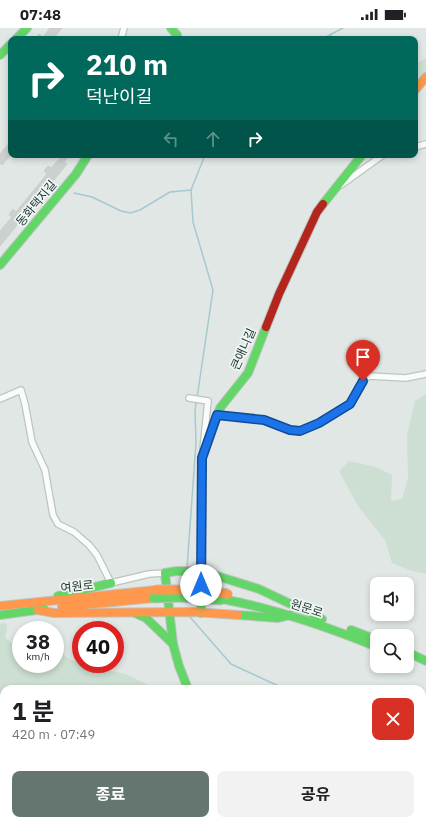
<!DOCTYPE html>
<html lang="ko">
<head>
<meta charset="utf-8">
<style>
	:root { --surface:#fff; --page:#f2f2f2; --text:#202124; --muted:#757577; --accent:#657570 }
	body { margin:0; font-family:"IBM Plex Sans","Noto Sans KR",sans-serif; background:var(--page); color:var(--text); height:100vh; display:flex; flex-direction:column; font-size:15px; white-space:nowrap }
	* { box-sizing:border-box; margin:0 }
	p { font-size:13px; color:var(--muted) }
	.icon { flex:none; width:22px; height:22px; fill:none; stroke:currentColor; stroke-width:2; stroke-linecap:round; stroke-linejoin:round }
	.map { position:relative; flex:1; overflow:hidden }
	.panel { position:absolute; left:0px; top:657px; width:426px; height:140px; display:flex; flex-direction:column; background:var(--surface); border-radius:12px 12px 0 0; box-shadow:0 2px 6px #0003 }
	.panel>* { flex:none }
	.banner { position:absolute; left:8px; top:8px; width:410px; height:122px; border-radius:8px; box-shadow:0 2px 6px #0003; background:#00695c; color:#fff; overflow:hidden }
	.buttons { position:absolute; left:370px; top:549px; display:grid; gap:8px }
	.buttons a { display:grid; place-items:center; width:44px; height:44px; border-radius:8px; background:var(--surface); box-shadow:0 2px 6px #0003; font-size:20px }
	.speed { position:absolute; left:12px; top:593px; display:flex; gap:8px; font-size:20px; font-weight:700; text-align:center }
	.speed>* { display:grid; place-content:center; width:52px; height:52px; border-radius:50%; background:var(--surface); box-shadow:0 2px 6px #0003; line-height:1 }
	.speed small { font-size:10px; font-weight:400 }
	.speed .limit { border:6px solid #d22; background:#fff; color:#111 }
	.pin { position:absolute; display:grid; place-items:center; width:34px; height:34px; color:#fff; margin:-41px -17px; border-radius:50% 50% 50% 0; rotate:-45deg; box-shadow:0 0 4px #0007 }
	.pin .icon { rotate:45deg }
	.me { position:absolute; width:44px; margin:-22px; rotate:0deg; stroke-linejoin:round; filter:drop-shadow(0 0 3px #0008) }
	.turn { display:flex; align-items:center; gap:14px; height:84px; padding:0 12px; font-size:18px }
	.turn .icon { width:52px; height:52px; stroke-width:2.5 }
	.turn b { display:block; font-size:28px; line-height:34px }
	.lanes { display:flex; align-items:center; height:38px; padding:0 12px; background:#0003; justify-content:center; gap:20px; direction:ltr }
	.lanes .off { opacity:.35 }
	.round { display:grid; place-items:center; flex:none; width:42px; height:42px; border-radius:8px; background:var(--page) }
	.head { display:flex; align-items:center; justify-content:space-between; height:68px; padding:0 12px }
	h1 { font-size:24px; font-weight:700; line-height:30px }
	.action { display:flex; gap:8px; margin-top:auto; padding:8px 12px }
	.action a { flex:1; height:46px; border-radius:8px; background:var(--accent); color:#fff; font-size:16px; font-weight:700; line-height:46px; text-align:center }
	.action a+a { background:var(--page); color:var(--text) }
	.status { display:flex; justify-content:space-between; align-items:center; height:28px; padding:0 20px; background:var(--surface); direction:ltr }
	.status svg { height:11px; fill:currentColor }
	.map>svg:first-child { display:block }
	.green { fill:#ccdfd2 }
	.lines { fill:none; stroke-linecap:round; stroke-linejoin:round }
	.stream { stroke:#a6c9d0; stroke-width:1.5 }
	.building { fill:#ccd0cf; stroke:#cacfcd }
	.street-casing { stroke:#bec4c1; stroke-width:8 }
	.fast-casing { stroke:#bec4c2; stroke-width:10 }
	.slow-casing { stroke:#bec4c2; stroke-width:10 }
	.jam-casing { stroke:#bec4c2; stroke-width:10 }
	.street { stroke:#fafbfb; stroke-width:5.5 }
	.fast { stroke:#63d668; stroke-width:8 }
	.slow { stroke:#ff974d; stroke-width:8 }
	.jam { stroke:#b3261e; stroke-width:8 }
	.fast-bridge-casing { stroke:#bcc3c1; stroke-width:11; stroke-linecap:butt }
	.slow-bridge-casing { stroke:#bcc3c1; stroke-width:11; stroke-linecap:butt }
	.fast-bridge { stroke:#63d668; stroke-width:9 }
	.slow-bridge { stroke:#ff974d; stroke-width:9 }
	.route-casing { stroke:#114b97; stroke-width:10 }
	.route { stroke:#1a73e8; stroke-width:7 }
	.labels { text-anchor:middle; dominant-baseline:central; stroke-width:3.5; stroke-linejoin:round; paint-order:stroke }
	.street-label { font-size:12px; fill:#223732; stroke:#eff6f3 }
</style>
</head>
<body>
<div class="status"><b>07:48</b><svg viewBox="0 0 49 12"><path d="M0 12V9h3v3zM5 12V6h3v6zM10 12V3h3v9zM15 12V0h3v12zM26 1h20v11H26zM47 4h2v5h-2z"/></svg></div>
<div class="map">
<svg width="426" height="797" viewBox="0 0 426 797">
	<rect width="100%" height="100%" fill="#e1e7e4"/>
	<g class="green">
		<path d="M 426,30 L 426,46 L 415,58 L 415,36 Z"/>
		<path d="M 426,366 L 426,546 L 409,542 L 392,535 L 385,512 L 358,478 L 339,443 L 349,433 L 376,439 L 392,447 L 391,473 L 402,471 L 408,451 L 407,407 L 415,373 Z"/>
		<path d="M 6,595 L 7,599 L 5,610 L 16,617 L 17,621 L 21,619 L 21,636 L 55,636 L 55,617 L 58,619 L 66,629 L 81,636 L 95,640 L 126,646 L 150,658 L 150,661 L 4,661 L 4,751 L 0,750 L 0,596 Z"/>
		<path d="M 0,765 L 4,765 L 4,793 L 42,793 L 0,797 Z"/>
	</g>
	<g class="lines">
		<g class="stream">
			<path d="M 322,11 L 343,0"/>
			<path d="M 331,11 L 331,6"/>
			<path d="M 74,165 L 92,169 L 121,183 L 130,185 L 140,182 L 170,164 L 191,162"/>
			<path d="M 197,370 L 213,262 L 193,194 L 191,162 L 205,127"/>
			<path d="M 187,540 L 196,415 L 195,384 L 196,374"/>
			<path d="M 186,558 L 187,547"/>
			<path d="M 190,589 L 231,636 L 285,661"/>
			<path d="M 422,675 L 426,675"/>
		</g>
	</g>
	<g class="building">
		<path d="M 50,0 L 62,0 L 53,11 L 35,11 L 39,6 L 43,9 Z"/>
		<path d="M 11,113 L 11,127 L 2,137 L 0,135 L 0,126 Z"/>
		<path d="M 63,127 L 70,127 L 64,134 L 67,136 L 0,218 L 0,203 L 12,189 L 9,187 L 13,181 L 16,184 L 47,146 L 44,143 L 48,138 L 51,140 Z"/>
	</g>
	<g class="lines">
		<defs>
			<g id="street">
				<path d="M 121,11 L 124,0"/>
				<path d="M 415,119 L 426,116"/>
				<path d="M 341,157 L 383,127"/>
				<path d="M 189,370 L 208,373 L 203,421"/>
				<path d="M 0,371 L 21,362 L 25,376 L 32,414 L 45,442 L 53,487 L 58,496 L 74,504 L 89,517 L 97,527 L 111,555 L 149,546 L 165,545"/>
				<path d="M 217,387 L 264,392 L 290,402 L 300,403 L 319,395 L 350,376 L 363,353 L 369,348 L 406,350 L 426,346"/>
			</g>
			<g id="fast">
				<path d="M 171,0 L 177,7 L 177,11"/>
				<path d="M 16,11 L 27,0"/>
				<path d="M 0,27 L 11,16"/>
				<path d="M 323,176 L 362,127"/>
				<path d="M 0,237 L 76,146 L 88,127"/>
				<path d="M 165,545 L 173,616 L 179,638 L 188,661"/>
				<path d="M 165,545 L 177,543 L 201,543 L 259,561 L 322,591"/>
				<path d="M 58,568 L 111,555"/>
				<path d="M 227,572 C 279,582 328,599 377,619"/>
				<path d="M 135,585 L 146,590 L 173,616"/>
				<path d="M 201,585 L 202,429 L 220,380 L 248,345 L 266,299"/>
				<path d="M 0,587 L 44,581"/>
				<path d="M 238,587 L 278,590 L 290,587"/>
				<path d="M 351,602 L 377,612"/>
				<path d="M 407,624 L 426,633"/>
				<path d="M 95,797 L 165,794 L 232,797"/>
			</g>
			<g id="slow">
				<path d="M 415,62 L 426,49"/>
				<path d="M 0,578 L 156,562"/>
				<path d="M 62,579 L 154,570"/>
				<path d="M 38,582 L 54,585 L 194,584 L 238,587"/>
			</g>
			<path id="jam" d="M 266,299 L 279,266 L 317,184 L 323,176"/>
		</defs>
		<use href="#street" class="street-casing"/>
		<use href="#fast" class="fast-casing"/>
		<use href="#slow" class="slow-casing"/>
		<use href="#jam" class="jam-casing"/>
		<use href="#street" class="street"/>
		<use href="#fast" class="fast"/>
		<use href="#slow" class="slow"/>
		<use href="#jam" class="jam"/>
		<defs>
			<path id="fast-bridge" d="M 154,570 L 180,569 L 222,572"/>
			<path id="slow-bridge" d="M 156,562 L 198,562 L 228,566"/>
		</defs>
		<use href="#fast-bridge" class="fast-bridge-casing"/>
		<use href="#slow-bridge" class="slow-bridge-casing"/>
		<use href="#fast-bridge" class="fast-bridge"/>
		<use href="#slow-bridge" class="slow-bridge"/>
	</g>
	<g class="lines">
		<defs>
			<path id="route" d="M 201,557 L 202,430 L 217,387 L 264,392 L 290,402 L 300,403 L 319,395 L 350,376 L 363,353"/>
		</defs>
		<use href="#route" class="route-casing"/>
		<use href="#route" class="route"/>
	</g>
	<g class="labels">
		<g class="street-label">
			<text transform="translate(36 175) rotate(-50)">동화택지길</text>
			<text transform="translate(243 321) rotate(-66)">큰애니길</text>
			<text transform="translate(77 558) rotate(-6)">여원로</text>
			<text transform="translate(307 580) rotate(18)">원문로</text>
		</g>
	</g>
</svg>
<div class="buttons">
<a><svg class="icon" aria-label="sound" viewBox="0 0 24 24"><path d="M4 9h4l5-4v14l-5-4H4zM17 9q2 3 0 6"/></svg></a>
<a><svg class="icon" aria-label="search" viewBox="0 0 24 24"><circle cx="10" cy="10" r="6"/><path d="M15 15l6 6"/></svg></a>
</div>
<div class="speed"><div>38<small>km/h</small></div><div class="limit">40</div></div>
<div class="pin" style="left:363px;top:353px;background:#d93025"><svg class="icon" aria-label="arrive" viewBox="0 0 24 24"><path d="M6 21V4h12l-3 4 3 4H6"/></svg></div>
<svg class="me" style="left:201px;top:557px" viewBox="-20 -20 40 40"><circle r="19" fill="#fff"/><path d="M0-13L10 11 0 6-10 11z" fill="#1a73e8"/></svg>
<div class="banner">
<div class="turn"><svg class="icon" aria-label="right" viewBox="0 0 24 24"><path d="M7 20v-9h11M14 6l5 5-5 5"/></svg><div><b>210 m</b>덕난이길</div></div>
<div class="lanes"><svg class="icon off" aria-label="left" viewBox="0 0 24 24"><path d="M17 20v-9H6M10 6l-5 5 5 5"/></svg><svg class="icon off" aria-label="ahead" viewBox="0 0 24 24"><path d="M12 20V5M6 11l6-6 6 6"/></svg><svg class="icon" aria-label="right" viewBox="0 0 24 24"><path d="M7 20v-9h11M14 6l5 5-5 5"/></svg></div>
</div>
<section class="panel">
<div class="head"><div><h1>1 분</h1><p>420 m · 07:49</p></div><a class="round" style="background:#d93025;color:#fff"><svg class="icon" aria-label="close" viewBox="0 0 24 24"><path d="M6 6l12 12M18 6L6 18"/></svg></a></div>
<div class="action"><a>종료</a><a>공유</a></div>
</section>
</div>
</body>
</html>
